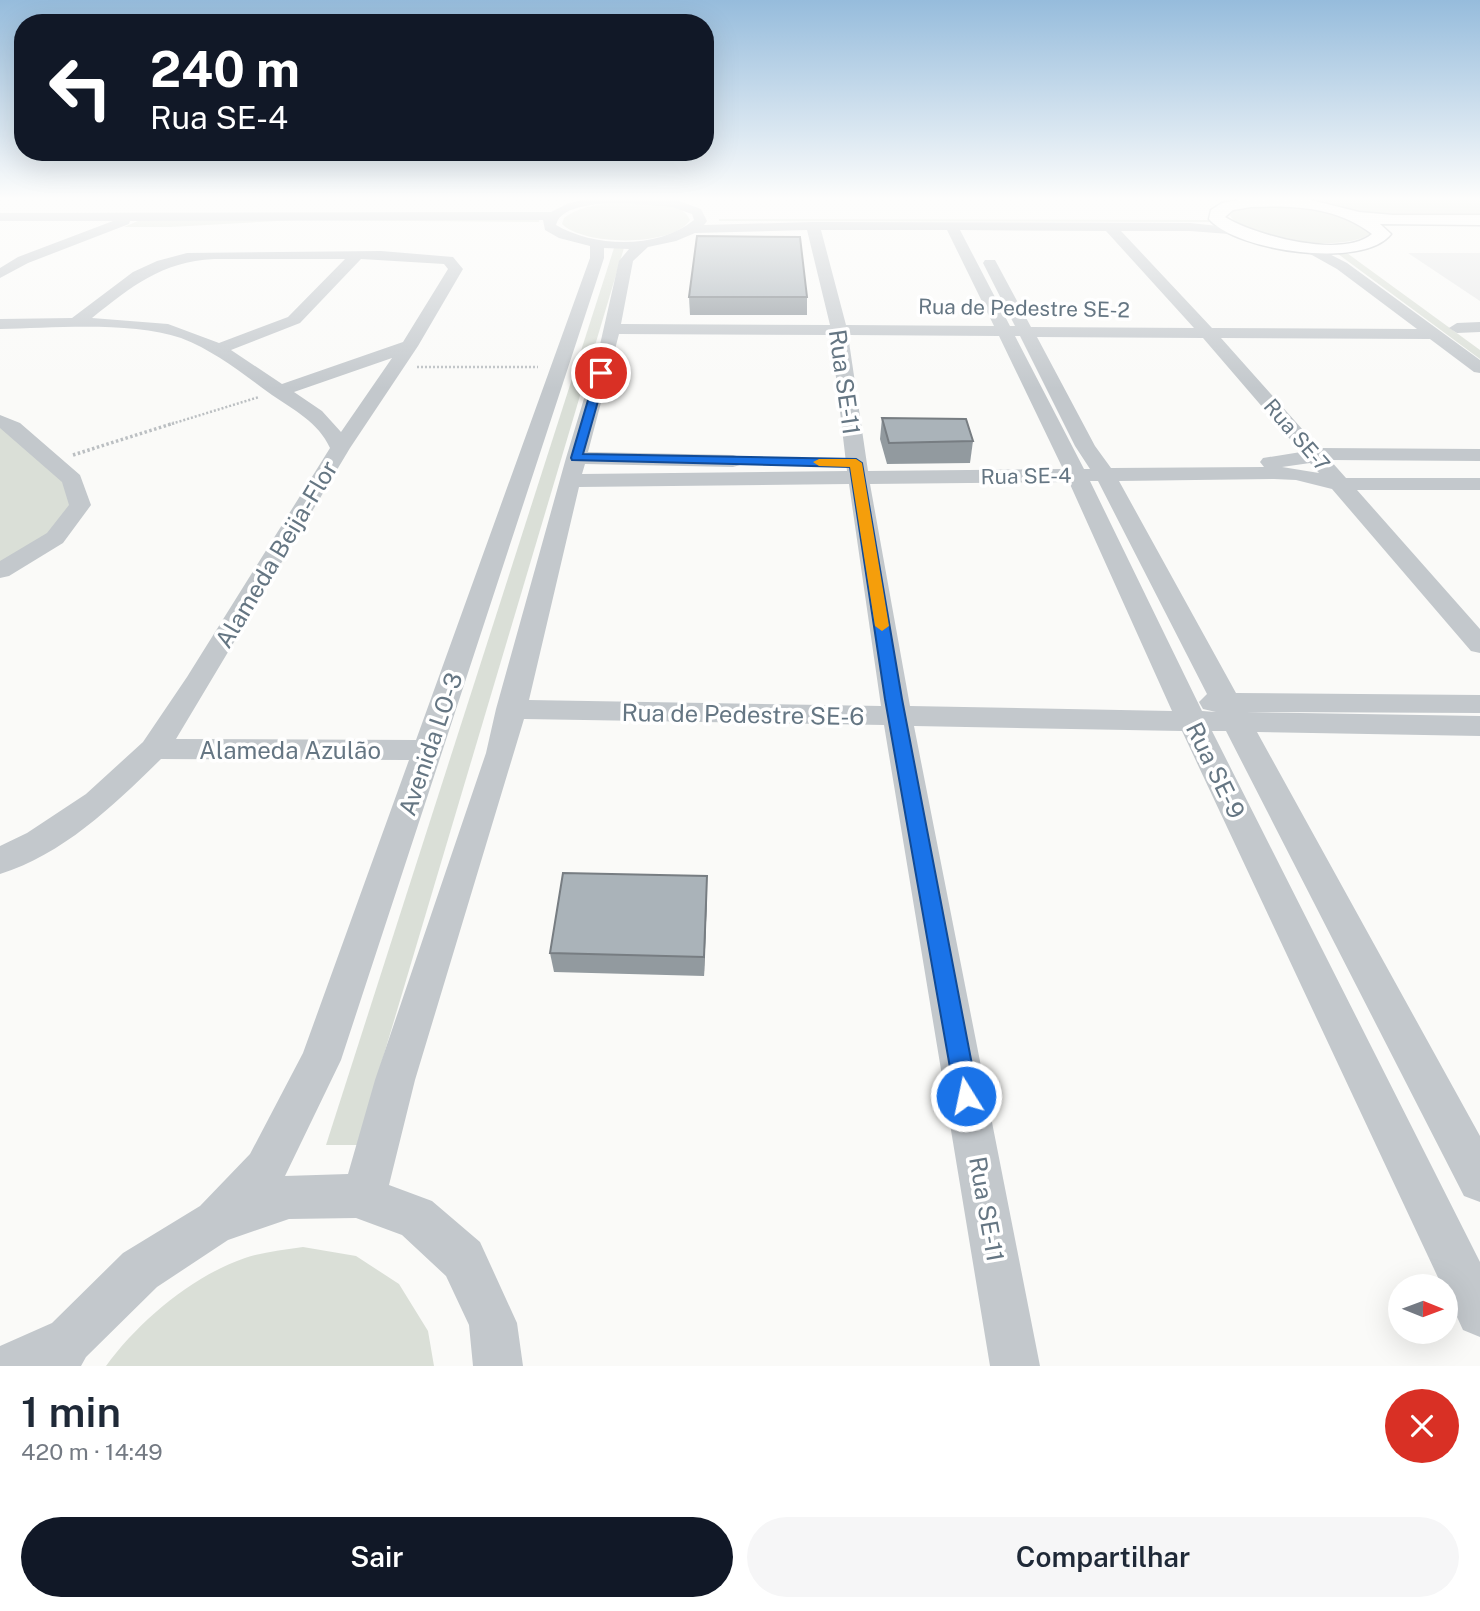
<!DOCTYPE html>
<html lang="pt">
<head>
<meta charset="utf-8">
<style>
	:root { --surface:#fff; --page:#f6f6f7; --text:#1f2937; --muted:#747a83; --accent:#111827 }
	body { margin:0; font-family:"Public Sans",sans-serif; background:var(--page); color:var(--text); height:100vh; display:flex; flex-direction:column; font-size:26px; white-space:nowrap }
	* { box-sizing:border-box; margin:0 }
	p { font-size:23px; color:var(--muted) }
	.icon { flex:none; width:38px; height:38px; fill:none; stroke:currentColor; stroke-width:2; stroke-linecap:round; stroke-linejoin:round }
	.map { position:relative; height:1366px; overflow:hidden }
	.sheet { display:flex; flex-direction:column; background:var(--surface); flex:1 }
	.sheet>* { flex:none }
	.guide { position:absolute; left:14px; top:14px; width:700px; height:147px; border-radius:28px; box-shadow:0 7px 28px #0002; background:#111827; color:#fff; overflow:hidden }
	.needle { width:46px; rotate:91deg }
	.controls { position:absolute; left:1388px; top:1274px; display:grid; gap:14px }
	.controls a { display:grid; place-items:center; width:70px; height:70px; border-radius:50%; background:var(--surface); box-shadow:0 7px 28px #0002; font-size:35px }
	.pin { position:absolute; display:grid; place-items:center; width:60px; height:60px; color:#fff; margin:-30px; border:4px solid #fff; border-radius:50%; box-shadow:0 2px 7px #0007 }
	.me { position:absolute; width:77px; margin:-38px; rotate:350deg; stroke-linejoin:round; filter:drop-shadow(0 0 5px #0008) }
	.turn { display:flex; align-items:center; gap:24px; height:147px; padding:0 21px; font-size:32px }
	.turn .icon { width:91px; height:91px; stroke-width:2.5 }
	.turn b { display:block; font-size:49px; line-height:60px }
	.round { display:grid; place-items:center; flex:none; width:74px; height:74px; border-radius:37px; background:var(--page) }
	.summary { display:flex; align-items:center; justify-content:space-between; height:119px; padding:0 21px }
	h1 { font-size:42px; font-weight:600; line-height:52px }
	.cta { display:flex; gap:14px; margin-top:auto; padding:14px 21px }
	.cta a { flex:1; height:80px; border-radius:42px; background:var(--accent); color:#fff; font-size:28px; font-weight:600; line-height:80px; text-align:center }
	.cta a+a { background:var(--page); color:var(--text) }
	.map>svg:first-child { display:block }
	.built { fill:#e8e9e9 }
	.green { fill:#dadfd7 }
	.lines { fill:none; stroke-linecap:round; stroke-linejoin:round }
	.major-casing { stroke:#b5babe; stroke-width:3 }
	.path-far1 { stroke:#bbbfc2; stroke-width:2.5; stroke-dasharray:2 2; stroke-linecap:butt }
	.path { stroke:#bbbfc2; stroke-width:3.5; stroke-dasharray:2.5 2.5; stroke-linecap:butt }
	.minor { fill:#c3c8cc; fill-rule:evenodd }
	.major { fill:#fff; fill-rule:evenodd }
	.wall { fill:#929a9f }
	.shaded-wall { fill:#777d82 }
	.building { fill:#aab3b9; stroke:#777d82; stroke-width:2 }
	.route { fill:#1a73e8; stroke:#114b97; stroke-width:2 }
	.slow { fill:#f59e0b }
	.labels { text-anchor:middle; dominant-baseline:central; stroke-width:7; stroke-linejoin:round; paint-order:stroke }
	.far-street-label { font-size:21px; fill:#657683; stroke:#fff }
	.street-label { font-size:24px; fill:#657683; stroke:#fff }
</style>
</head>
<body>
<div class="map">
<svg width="1480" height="1366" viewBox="0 0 1480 1366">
	<rect width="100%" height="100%" fill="#fafaf8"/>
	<path class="built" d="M 1408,253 L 1480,253 L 1480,301 Z"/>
	<g class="green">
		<path d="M 1282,198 L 1480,198 L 1480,218 L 1386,218 Z"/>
		<path d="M 624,202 C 643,203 681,199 690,220 C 673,247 584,246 562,224 L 564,218 C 581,205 603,204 624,202 Z"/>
		<path d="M 1281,203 L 1347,214 L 1371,233 C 1347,253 1249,241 1230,216 C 1238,201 1265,205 1281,203 Z"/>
		<path d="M 540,218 L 539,222 L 295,220 L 171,227 L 124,227 L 138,221 Z"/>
		<path d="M 719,219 L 1211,220 L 1214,222 L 719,221 Z"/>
		<path d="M 614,248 L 624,248 L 357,1145 L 326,1145 Z"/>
		<path d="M 1330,248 L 1340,248 L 1480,350 L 1480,359 Z"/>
		<path d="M 0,421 L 72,480 L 80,505 L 55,538 L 0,571 Z"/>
		<path d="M 303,1247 L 356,1256 L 399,1284 L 428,1331 L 434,1366 L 106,1366 C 138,1322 192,1276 245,1258 C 263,1252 284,1250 303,1247 Z"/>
	</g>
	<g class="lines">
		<defs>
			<path id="major" d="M 1247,198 L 1303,198 L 1359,212 L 1393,215 L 1480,215 L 1480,225 L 1380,224 L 1391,234 C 1363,270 1236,251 1209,219 L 1211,210 L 1222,203 ZM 1251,207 C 1294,205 1337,207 1372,234 C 1342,259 1256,236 1225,217 L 1233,210 Z"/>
		</defs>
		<use href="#major" class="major-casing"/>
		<g class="path-far1">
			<path d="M 417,367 L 538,367"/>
			<path d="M 168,425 L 259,397"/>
		</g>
		<path class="path" d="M 73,455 L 174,423"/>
		<g class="minor">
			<path d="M 592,198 L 674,199 L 701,209 L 707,221 L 704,225 L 813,222 L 1190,223 L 1237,228 L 1244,232 L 1242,235 L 1190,231 L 1121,231 L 1212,328 L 1417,329 L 1337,269 L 1303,250 L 1303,244 L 1308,243 L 1347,263 L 1480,360 L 1480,373 L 1474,372 L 1430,339 L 1221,338 L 1319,448 L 1480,449 L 1480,461 L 1330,460 L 1346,478 L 1480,478 L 1480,490 L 1357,490 L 1480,629 L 1480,653 L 1471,651 L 1332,489 L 1296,480 L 1274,479 L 1119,481 L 1236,693 L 1480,695 L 1480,713 L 1246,712 L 1480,716 L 1480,736 L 1257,732 L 1480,1136 L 1480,1202 L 1464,1196 L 1226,731 L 1212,731 L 1480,1262 L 1480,1337 L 1463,1330 L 1446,1293 L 1446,1286 L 1442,1286 L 1182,731 L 914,726 L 1040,1366 L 990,1366 L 884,725 L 524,719 L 415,1080 L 389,1185 L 432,1201 L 480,1242 L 517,1323 L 523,1366 L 473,1366 L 469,1325 L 446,1276 L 402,1235 L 356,1218 L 289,1219 L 228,1240 L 157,1287 L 86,1357 L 81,1366 L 0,1366 L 0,1346 L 52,1323 L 123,1253 L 200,1206 L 250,1154 L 303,1053 L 409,760 L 161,759 C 114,805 64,854 0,874 L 0,846 L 27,833 L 86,794 L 143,742 L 187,677 L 330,448 C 318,422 294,410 272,395 C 243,374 215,351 181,338 C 131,321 53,328 0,329 L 0,319 L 72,318 L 133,272 L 157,261 L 187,253 L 381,251 L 453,257 L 463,269 L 418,346 L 350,448 L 176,739 L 416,740 L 590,258 L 590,246 L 559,238 L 545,230 L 543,220 L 130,221 L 129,224 L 28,263 L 0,278 L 0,268 L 18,257 L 113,221 L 0,221 L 0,213 L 551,212 L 569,203 ZM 623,203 L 672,207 L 692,214 L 694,220 C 659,249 595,248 556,225 C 561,203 605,204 623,203 ZM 807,230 L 830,325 L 621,324 L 633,261 L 648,247 L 676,241 L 695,233 ZM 821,230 L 947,230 L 994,326 L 846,325 ZM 960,230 L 1106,231 L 1194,328 L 1031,327 L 995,260 L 985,260 L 983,263 L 1015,326 L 1010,326 ZM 604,248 L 629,249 L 619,261 L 599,349 L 566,458 L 496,709 L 486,753 L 375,1080 L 348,1174 L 285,1176 L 341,1060 L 604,258 ZM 214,259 L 345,259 L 288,317 L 219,343 L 168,324 L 92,318 C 132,286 161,262 214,259 ZM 361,259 L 444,264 L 448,269 L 403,342 L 282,384 L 231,350 L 300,323 ZM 619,334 L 831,335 L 847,471 L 582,474 L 585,464 L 733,467 L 740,465 L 743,461 L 740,457 L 733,455 L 588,452 ZM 848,335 L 999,336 L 1063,469 L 868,471 ZM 1015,336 L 1020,336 L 1075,446 L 1090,469 L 1084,469 ZM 1037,337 L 1203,338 L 1301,452 L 1263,458 L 1260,462 L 1264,467 L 1111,468 L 1095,446 ZM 392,358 L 341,432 L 322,411 L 294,392 ZM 1310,463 L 1319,473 L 1282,467 ZM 1090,481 L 1098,481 L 1207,694 L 1199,702 L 1203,709 L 1216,712 L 1202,711 ZM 1069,482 L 1172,711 L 910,706 L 870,484 ZM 849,484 L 881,706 L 529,700 L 579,487 Z"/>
			<path d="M 1480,322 L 1480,332 L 1457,333 L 1449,328 L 1457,323 Z"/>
			<path d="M 0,415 L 20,423 L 80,475 L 91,505 L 63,543 L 9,576 L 0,578 L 0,561 L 47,533 L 69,505 L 62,482 L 0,428 Z"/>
		</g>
		<use href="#major" class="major"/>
	</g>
	<g class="wall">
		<path d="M 689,297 L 807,297 L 807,315 L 690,315 Z"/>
		<path d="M 882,418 L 973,441 L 970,463 L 887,464 L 880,439 Z"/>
		<path d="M 707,895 L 704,976 L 554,972 L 550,953 Z"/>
	</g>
	<path class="shaded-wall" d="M 707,876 L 707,895 L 704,976 L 704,957 Z"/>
	<g class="building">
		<path d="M 697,236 L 800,237 L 807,297 L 689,297 Z"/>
		<path d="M 882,418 L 966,419 L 973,441 L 889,443 Z"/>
		<path d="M 563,873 L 707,876 L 704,957 L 550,953 Z"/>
	</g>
	<linearGradient id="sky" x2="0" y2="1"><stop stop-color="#96bcdc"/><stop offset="0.51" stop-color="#fdfdfc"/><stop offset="1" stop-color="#fdfdfc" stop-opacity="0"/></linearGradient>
	<rect width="1480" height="389" fill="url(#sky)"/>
	<path class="route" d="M 601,370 L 606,373 L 583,454 L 856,459 L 862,463 L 902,699 L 978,1096 L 975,1103 L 966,1107 L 958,1103 L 955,1096 L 885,699 L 850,467 L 572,460 L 571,458 L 596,373 Z"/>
	<path class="slow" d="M 856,459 L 862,463 L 889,626 L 882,631 L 875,626 L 850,467 L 819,466 L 813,462 L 819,459 Z"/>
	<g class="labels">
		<g class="far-street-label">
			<text transform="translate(1024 308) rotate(1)">Rua de Pedestre SE-2</text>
			<text transform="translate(1297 435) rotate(49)">Rua SE-7</text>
			<text transform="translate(1026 476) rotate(-1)">Rua SE-4</text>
		</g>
		<g class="street-label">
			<text transform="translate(845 382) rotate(82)">Rua SE-11</text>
			<text transform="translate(276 554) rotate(-59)">Alameda Beija-Flor</text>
			<text transform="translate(743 714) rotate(1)">Rua de Pedestre SE-6</text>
			<text transform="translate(430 744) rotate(-71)">Avenida LO-3</text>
			<text x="290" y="750">Alameda Azulão</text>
			<text transform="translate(1216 770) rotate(64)">Rua SE-9</text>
			<text transform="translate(987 1209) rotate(80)">Rua SE-11</text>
		</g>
	</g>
</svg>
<div class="controls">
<a><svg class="needle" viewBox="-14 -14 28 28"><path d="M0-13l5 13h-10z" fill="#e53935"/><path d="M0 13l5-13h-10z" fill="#747a83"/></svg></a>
</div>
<div class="pin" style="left:601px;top:373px;background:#d93025"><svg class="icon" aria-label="arrive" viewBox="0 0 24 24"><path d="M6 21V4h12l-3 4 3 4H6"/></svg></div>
<svg class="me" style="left:966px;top:1096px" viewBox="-20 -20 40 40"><circle r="17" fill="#1a73e8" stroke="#fff" stroke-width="3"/><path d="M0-11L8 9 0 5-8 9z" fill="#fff"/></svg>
<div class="guide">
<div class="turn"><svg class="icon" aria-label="left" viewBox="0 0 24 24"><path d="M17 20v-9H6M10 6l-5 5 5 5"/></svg><div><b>240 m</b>Rua SE-4</div></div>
</div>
</div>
<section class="sheet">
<div class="summary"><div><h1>1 min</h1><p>420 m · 14:49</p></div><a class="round" style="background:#d93025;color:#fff"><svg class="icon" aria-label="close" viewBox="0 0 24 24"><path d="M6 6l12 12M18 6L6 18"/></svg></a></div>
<div class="cta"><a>Sair</a><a>Compartilhar</a></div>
</section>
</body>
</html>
